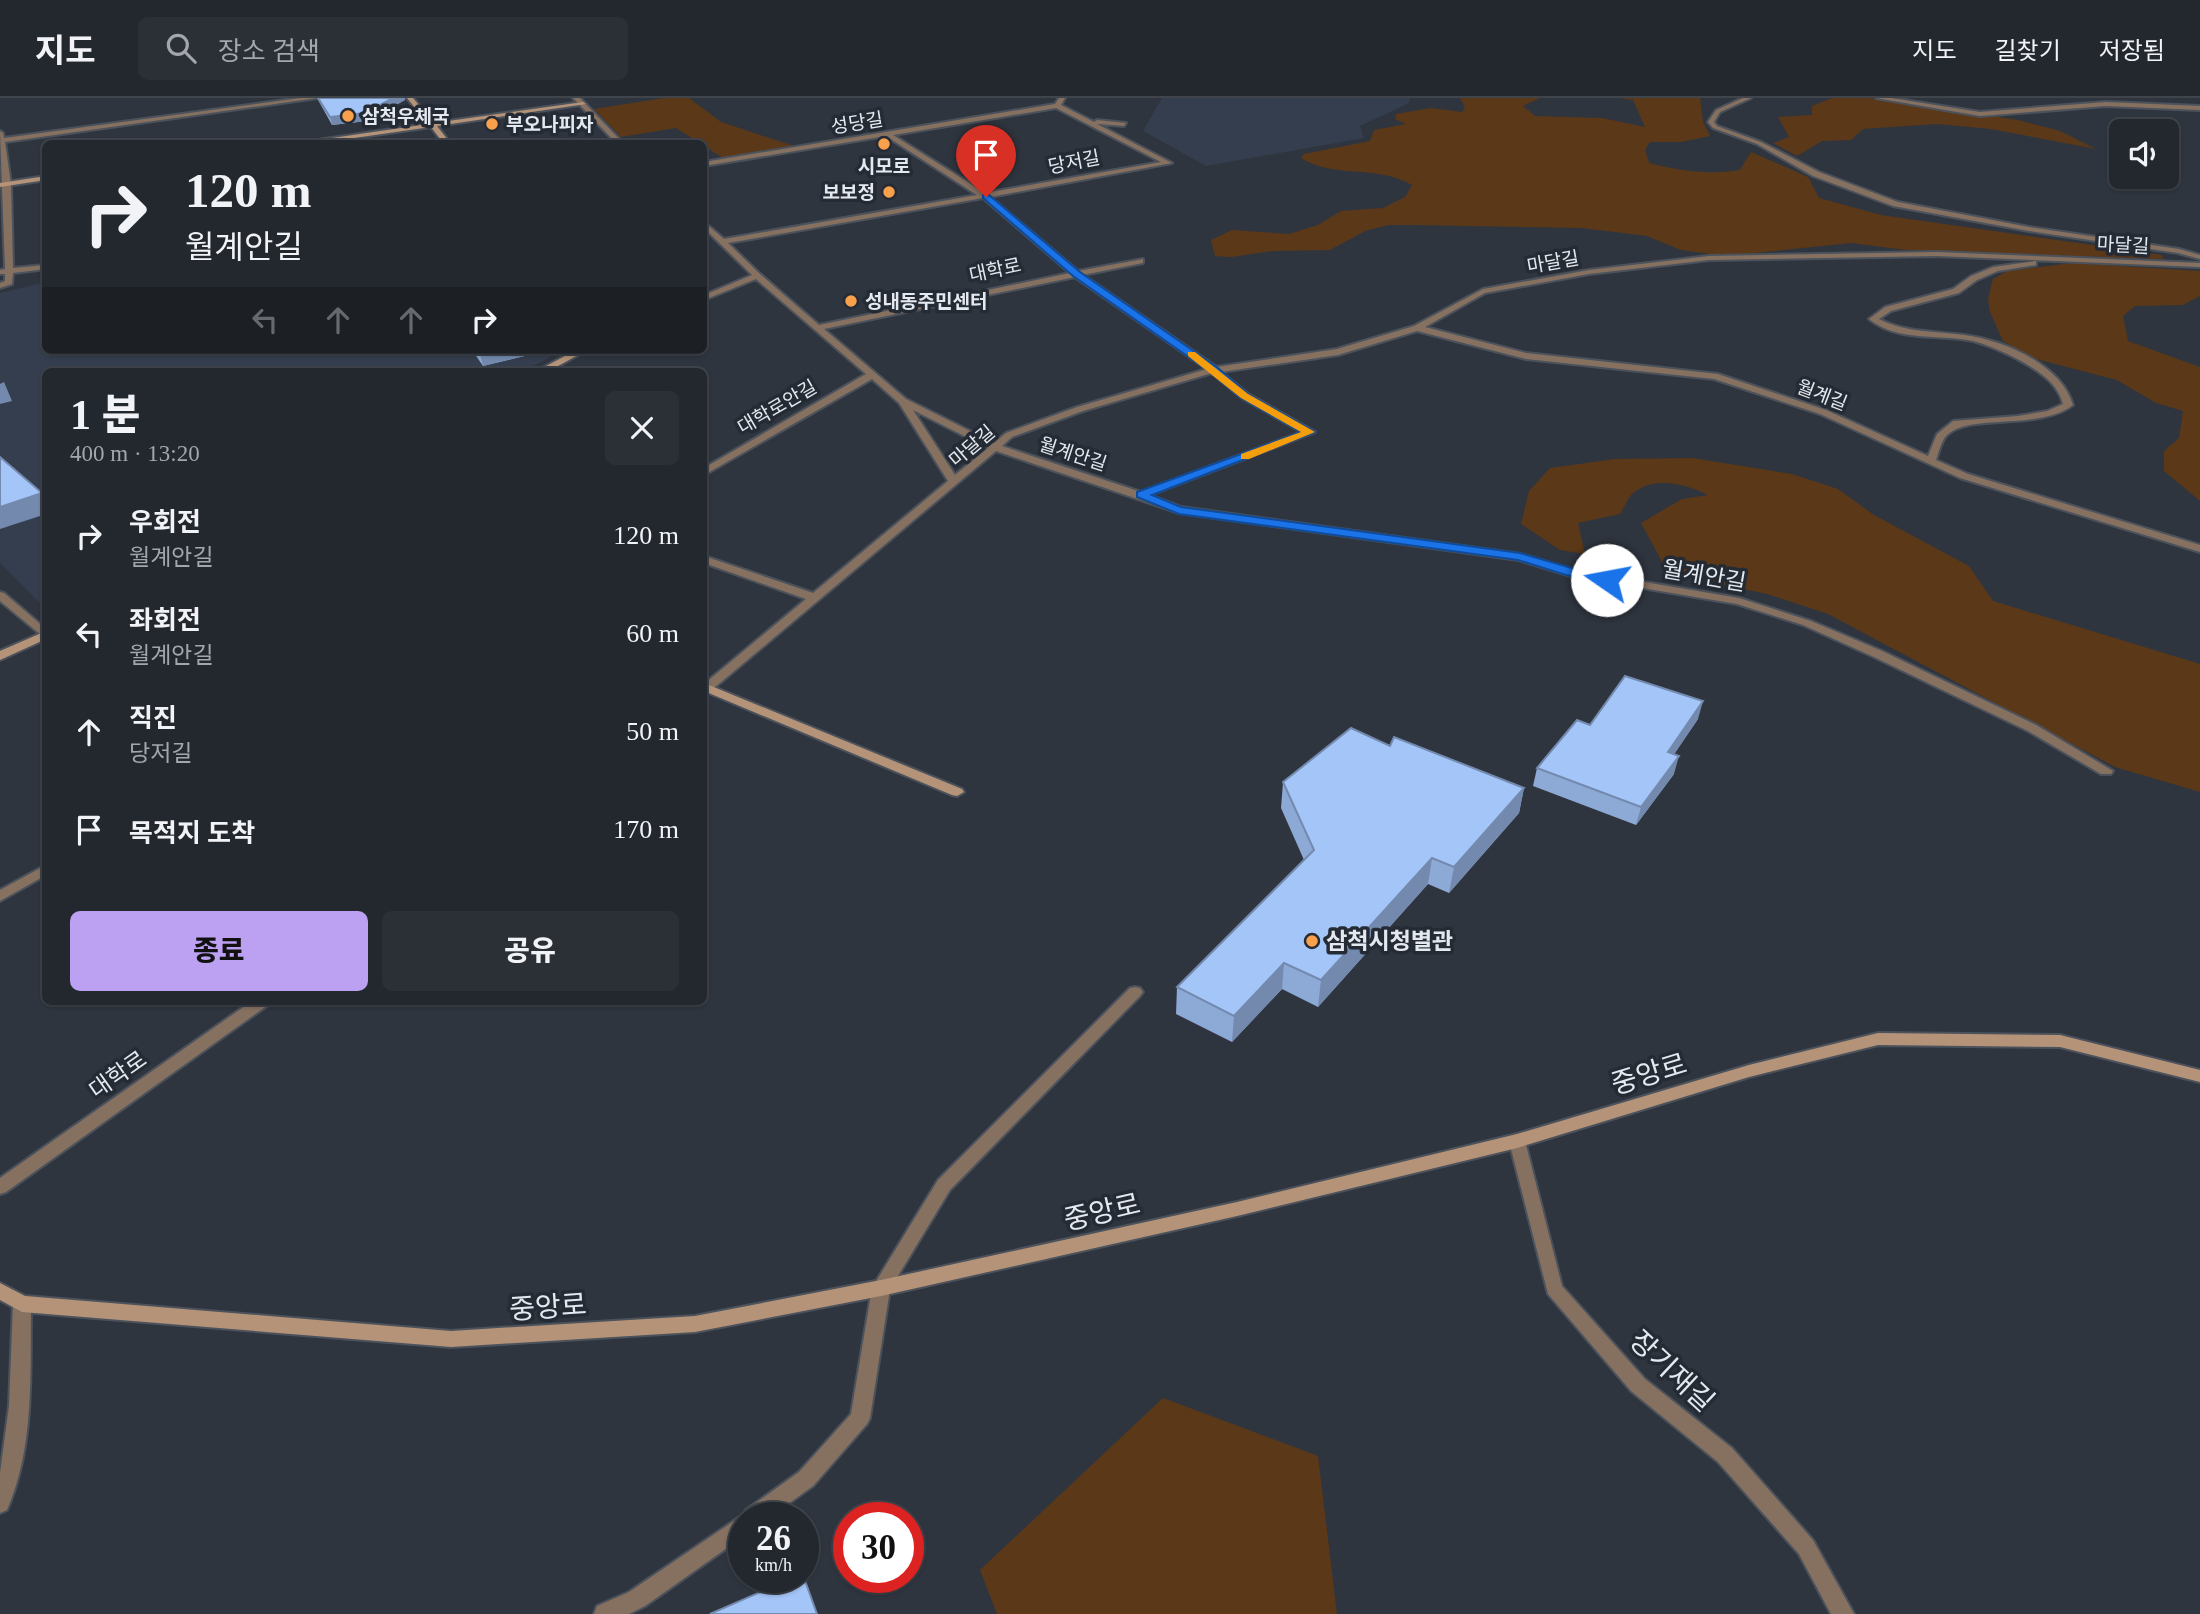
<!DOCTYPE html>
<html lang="ko">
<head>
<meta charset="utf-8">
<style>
	:root { --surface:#23282f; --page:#2b3037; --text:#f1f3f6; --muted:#a3a6aa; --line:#40444b; --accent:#bca0f2 }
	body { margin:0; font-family:"Times New Roman","Noto Sans KR",serif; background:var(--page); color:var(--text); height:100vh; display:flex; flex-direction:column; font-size:26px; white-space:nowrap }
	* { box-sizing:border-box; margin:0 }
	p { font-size:23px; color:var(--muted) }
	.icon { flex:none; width:38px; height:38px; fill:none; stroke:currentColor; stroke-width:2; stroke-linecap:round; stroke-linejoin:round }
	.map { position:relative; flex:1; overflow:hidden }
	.side { position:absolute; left:42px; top:270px; width:665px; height:637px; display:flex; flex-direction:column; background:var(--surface); border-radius:10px; box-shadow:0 2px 5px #0004,0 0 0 2px var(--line) }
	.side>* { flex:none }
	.banner { position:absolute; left:42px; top:42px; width:665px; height:214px; border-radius:10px; box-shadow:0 2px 5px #0004,0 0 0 2px var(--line); background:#23282f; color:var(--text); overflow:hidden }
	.controls { position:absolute; left:2109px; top:21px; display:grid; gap:14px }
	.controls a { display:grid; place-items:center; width:70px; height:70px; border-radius:10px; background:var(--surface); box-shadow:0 2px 5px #0004,0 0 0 2px var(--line); font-size:35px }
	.speed { position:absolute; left:728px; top:1404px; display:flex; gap:14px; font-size:35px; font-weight:700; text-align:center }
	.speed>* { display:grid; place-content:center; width:91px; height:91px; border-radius:50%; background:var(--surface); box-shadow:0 2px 5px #0004,0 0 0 2px var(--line); line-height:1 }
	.speed small { font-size:18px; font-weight:400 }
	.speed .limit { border:10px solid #d22; background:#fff; color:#111 }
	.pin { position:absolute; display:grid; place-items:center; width:60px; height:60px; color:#fff; margin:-72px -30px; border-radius:50% 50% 50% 0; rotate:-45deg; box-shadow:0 0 7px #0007 }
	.pin .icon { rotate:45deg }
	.me { position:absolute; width:77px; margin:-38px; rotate:282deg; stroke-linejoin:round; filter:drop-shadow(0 0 5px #0008) }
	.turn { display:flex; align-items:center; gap:24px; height:147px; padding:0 28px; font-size:32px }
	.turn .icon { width:91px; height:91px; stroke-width:2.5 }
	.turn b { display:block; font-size:49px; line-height:60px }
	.lanes { display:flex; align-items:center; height:66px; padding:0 28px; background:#0003; justify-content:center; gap:35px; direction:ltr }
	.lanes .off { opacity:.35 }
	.round { display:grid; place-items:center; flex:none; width:74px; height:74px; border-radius:10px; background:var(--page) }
	.overview { display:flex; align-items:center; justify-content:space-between; height:119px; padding:0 28px }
	h1 { font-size:42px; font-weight:800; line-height:52px }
	.action { display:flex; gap:14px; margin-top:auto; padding:14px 28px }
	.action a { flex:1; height:80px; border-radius:10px; background:var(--accent); color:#111; font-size:28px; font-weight:800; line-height:80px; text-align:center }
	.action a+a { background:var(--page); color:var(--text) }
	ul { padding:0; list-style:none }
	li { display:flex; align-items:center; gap:21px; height:98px; padding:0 28px }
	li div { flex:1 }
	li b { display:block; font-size:26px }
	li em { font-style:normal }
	header { display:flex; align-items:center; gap:42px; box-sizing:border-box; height:98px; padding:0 35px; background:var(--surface); border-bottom:2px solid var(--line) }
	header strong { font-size:33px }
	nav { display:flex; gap:38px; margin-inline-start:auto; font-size:24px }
	.search { width:490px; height:63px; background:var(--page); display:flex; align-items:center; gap:18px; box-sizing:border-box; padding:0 24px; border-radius:10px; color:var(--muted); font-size:26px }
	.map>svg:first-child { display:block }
	.built { fill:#353e4e }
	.green { fill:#5b3818 }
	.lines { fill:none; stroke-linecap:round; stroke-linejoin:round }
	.lane-casing { stroke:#4c525b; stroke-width:4 }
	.street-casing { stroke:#4c525b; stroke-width:4 }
	.secondary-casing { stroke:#4c525b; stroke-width:4 }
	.lane { fill:#867161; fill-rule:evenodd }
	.street { fill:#867161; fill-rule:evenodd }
	.secondary { fill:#b49378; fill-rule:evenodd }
	.wall { fill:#8da9d5 }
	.shaded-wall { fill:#738aae }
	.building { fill:#a4c5f8; stroke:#738aae; stroke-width:2 }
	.route { fill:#1a73e8; stroke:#114b97; stroke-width:2 }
	.slow { fill:#f59e0b }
	.poi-dot { fill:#f9a04d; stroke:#252b35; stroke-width:2.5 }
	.labels { text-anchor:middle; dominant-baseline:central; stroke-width:7; stroke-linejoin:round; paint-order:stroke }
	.far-poi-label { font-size:19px; font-weight:bold; fill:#e4e9ef; stroke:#252b35; text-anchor:start }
	.far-street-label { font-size:19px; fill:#e4e9ef; stroke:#252b35 }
	.street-label { font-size:23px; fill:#e4e9ef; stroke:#252b35 }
	.poi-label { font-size:23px; font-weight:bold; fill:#e4e9ef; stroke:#252b35; text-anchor:start }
	.near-street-label { font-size:28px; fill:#e4e9ef; stroke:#252b35 }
</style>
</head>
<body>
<header>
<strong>지도</strong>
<div class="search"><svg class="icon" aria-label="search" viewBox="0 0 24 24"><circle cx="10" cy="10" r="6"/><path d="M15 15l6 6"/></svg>장소 검색</div>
<nav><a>지도</a><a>길찾기</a><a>저장됨</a></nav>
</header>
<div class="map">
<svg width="2200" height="1516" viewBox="0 0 2200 1516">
	<rect width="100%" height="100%" fill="#2f353f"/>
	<g class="built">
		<path d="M 1162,0 L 1410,0 L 1409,5 L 1360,28 L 1364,40 L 1206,68 L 1143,33 Z"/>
		<path d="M 45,184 L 46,252 L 564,252 L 523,273 L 46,273 L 45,510 L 0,465 L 0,195 Z"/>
	</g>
	<g class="green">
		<path d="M 664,0 L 689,0 L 721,24 L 797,49 L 723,60 L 676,30 L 621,39 L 594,11 Z"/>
		<path d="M 1460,0 L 1540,0 L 1523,8 L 1535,18 L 1602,20 L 1645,29 L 1633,2 L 1620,0 L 1700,0 L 1703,24 L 1710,38 L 1681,44 L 1650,44 L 1645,52 L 1649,65 C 1680,73 1708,77 1740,72 L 1751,54 L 1808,79 L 1819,100 L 1881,117 L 2162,157 L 2163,161 L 1906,152 L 1851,145 L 1726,158 L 1681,152 L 1647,138 L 1582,130 L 1412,127 L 1388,127 L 1365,133 L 1330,152 L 1272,153 L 1231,159 L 1215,158 L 1211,142 L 1232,132 L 1289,136 L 1318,127 L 1341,113 L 1383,110 L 1405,99 L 1412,87 C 1376,66 1334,81 1301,60 L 1304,56 L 1370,43 L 1374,32 L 1406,26 L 1395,21 L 1396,16 L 1431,10 L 1462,14 L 1465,9 Z"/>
		<path d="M 1832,0 L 1870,0 L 2018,22 L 2060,33 L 2096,51 L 1991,31 L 1937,26 L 1863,31 L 1851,42 L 1822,43 L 1797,58 L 1773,45 L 1789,39 L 1778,19 L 1812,17 L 1812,8 Z"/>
		<path d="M 2072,165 L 2200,173 L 2200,198 L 2183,207 L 2135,208 L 2123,218 L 2128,243 L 2200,269 L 2200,403 L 2164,373 L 2164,353 L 2179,340 L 2183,313 L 2156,305 L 2117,282 L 2028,259 L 2003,243 L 1990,214 L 1988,201 L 1993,181 L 2007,173 Z"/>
		<path d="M 1692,360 L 1792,376 L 1838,391 L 1874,417 L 1969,468 L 1993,503 L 2200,566 L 2200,694 L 2115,669 L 1828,516 L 1767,496 L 1691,480 L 1666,471 L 1641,425 L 1682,401 L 1708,397 C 1687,386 1653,377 1632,396 C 1627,401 1624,410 1620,416 L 1578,425 L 1585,456 L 1560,452 L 1521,426 L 1529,393 L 1550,370 L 1615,361 Z"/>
		<path d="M 1163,1300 L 1318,1358 L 1337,1516 L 997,1516 L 980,1472 Z"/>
	</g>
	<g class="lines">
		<defs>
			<g id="lane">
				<path d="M 1135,889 L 1140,890 L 1143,894 L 1140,898 L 950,1092 L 890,1191 L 870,1320 L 867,1326 L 813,1388 L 770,1419 L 744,1419 L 744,1438 L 645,1508 L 629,1516 L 594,1516 L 597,1508 L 629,1494 L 744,1416 L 746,1412 L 799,1374 L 851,1316 L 872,1190 L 938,1082 L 1130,890 Z"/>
				<path d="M 22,1198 L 29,1200 L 31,1206 C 30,1274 35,1348 7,1412 L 0,1415 L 0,1375 L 9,1308 L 13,1206 L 15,1200 Z"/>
			</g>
			<g id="street">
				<path d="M 300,0 L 317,0 L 5,44 L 11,86 L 13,170 L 46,167 L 46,171 L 13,175 L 12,186 L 0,190 L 0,185 L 5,183 L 5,176 L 0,176 L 0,172 L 5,171 L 0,33 L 3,35 L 4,40 Z"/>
				<path d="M 573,0 L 580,0 L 624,46 L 617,46 Z"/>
				<path d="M 1059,0 L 1065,0 L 1061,7 L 1094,24 L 1097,22 L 1126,25 L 1124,28 L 1097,26 L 1172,65 L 990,99 L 1078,173 L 1143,161 L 1143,165 L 1083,177 L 1216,269 L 1337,251 L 1414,228 L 1483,191 L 1589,172 L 1709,158 L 1937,154 L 2200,165 L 2200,169 L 1937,158 L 1709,162 L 1589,176 L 1485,195 L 1425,229 L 1526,255 L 1718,276 L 1826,312 L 1928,358 L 1937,336 L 1953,323 L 2018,318 L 2047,313 L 2063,306 C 2058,287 2044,277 2028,267 C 2011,257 1992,248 1973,243 C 1939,236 1897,244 1869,221 L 1885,209 L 1953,191 L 1971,178 L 1993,169 L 2036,163 L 2036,167 L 1998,173 L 1977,182 L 1959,195 L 1891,213 L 1879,221 C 1906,235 1935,233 1964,237 C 2003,242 2061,266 2073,307 C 2039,333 1970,315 1947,337 C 1941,343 1939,354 1936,362 L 1968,376 L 2200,447 L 2200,454 L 1960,380 L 1820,316 L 1714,281 L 1526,261 L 1417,233 L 1338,257 L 1221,274 L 1248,296 L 1315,334 L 1150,397 L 1181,409 L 1520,456 L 1573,472 L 1739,500 L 1811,523 L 1882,553 L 2036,627 L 2113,673 L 2111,676 L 2101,676 L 2028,633 L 1874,559 L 1803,527 L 1737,506 L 1571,478 L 1519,462 L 1179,415 L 996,353 L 708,595 L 704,596 L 704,586 L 806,501 L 704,465 L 704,458 L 813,495 L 948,383 L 899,305 L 872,281 L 704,377 L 704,370 L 866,276 L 756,181 L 704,202 L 704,197 L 752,177 L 704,130 L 704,124 L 724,141 L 977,97 L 886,38 L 704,68 L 704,64 L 1055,6 ZM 1056,10 L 1161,64 L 985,95 L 893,37 ZM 983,100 L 1070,175 L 819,227 L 760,176 L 728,145 ZM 1075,179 L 1207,271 L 1077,309 L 1006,335 L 994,345 L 906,301 L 824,231 ZM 1212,275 L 1242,300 L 1302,334 L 1141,394 L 1002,348 L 1012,339 L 1083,313 ZM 913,312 L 988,350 L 955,377 Z"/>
				<path d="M 1743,0 L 1751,0 L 1720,14 L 1714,24 L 1717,28 L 1761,44 L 1819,74 L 1898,104 L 2029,129 L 2179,151 L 2200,157 L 2200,161 L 2178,155 L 2029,133 L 1893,108 L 1813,78 L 1757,46 L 1713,30 L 1708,24 L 1716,12 Z"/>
				<path d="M 1876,0 L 1891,0 L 1980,14 L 2106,4 L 2200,8 L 2200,12 L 2106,8 L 1980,18 Z"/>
				<path d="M 0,494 L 4,495 L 46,531 L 46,541 L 0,503 Z"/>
				<path d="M 46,767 L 46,777 L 0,803 L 0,792 Z"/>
				<path d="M 252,903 L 271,903 L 268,907 L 6,1094 L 0,1096 L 0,1080 Z"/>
				<path d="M 1517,1036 L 1523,1038 L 1525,1043 L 1562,1188 L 1645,1281 L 1732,1350 L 1813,1442 L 1854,1516 L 1831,1516 L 1799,1456 L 1718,1364 L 1631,1293 L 1548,1196 L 1509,1043 L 1511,1038 Z"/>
			</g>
			<g id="secondary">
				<path d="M 407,0 L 413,0 L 434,25 L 583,4 L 586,6 L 437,28 L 451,46 L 444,46 L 431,29 L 312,46 L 291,46 L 428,26 Z"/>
				<path d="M 46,78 L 46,82 L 0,89 L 0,85 Z"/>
				<path d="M 576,252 L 587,252 L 549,273 L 537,273 Z"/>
				<path d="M 46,533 L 46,541 L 0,562 L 0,553 Z"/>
				<path d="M 704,585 L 962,691 L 964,694 L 957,698 L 952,697 L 704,593 Z"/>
				<path d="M 1878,935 L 2060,937 L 2200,972 L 2200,984 L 2060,949 L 1878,947 L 1749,979 L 1517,1050 L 1237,1118 L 881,1198 L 695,1234 L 451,1249 L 22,1214 L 0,1202 L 0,1185 L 25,1198 L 451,1233 L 695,1218 L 881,1182 L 1237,1104 L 1517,1036 L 1749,967 Z"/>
			</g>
		</defs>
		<use href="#lane" class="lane-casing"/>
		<use href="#street" class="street-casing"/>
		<use href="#secondary" class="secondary-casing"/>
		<use href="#lane" class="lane"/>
		<use href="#street" class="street"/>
		<use href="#secondary" class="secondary"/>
	</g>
	<g class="wall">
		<path d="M 317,0 L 405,0 L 405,2 L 367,23 L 332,27 Z"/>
		<path d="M 472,252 L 549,252 L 483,268 Z"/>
		<path d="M 1698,621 L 1674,656 L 1674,676 L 1636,727 L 1533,688 L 1537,670 L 1590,627 Z"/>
		<path d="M 1390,648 L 1524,690 L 1519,715 L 1449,795 L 1428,786 L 1318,909 L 1282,891 L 1232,944 L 1176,916 L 1177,889 L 1304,762 L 1281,710 L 1283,684 Z"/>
	</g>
	<g class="shaded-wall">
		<path d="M 393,0 L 405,0 L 405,2 L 367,23 L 332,27 L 330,19 Z"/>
		<path d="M 479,252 L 549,252 L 483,268 Z"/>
		<path d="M 4,284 L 12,303 L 0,306 L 0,286 Z"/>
		<path d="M 42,395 L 46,403 L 46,416 L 0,431 L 0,409 Z"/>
		<path d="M 1703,603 L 1698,621 L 1663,673 L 1668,654 Z"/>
		<path d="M 1679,658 L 1674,676 L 1636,727 L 1641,709 Z"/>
		<path d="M 1524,690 L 1519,715 L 1449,795 L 1454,769 Z"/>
		<path d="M 1432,760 L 1428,786 L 1318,909 L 1321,882 Z"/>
		<path d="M 1284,865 L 1282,891 L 1232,944 L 1234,918 Z"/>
	</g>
	<g class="building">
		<path d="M 318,0 L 393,0 L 365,15 L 330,19 Z"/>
		<path d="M 0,359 L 42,395 L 0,409 Z"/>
		<path d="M 1625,578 L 1703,603 L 1668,654 L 1679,658 L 1641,709 L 1537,670 L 1577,622 L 1590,627 Z"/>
		<path d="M 1351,630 L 1390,648 L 1394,639 L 1524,690 L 1454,769 L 1432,760 L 1321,882 L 1284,865 L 1234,918 L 1177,889 L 1314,752 L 1283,684 Z"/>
		<path d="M 803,1477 L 817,1516 L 710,1516 L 795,1479 L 803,1479 Z"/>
	</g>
	<path class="route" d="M 983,97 L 989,97 L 1080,174 L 1218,270 L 1248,296 L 1315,334 L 1152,397 L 1181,409 L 1520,455 L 1613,482 L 1607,486 L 1566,477 L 1518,462 L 1179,416 L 1137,399 L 1137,394 L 1301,334 L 1241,300 L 1210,274 L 1073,178 L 983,100 Z"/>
	<path class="slow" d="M 1188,254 L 1195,254 L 1248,296 L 1315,334 L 1249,361 L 1241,361 L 1241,356 L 1301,334 L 1241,300 L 1188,258 Z"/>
	<g class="poi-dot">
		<circle cx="348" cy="18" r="7"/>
		<circle cx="492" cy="26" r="7"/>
		<circle cx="884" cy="46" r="7"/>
		<circle cx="889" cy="94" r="7"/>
		<circle cx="851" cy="203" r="7"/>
		<circle cx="1312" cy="843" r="7"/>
	</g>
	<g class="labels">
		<g class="far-poi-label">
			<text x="362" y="18">삼척우체국</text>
			<text x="506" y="26">부오나피자</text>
			<text x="884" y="68" text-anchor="middle">시모로</text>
			<text x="875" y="94" text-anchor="end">보보정</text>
			<text x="865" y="203">성내동주민센터</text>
		</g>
		<g class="far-street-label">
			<text transform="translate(857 25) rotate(-9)">성당길</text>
			<text transform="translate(1074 64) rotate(-11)">당저길</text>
			<text transform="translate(2123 147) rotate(3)">마달길</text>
			<text transform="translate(1553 164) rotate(-10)">마달길</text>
			<text transform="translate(995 172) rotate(-12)">대학로</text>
			<text transform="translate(1822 297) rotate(21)">월계길</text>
			<text transform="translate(777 309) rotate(-30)">대학로안길</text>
			<text transform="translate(972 348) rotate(-40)">마달길</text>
			<text transform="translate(1073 356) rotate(18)">월계안길</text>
		</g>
		<g class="street-label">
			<text transform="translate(1704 478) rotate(10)">월계안길</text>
			<text transform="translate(118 977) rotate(-35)">대학로</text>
		</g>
		<g class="poi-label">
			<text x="1326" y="843">삼척시청별관</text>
		</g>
		<g class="near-street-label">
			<text transform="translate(1649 976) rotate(-17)">중앙로</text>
			<text transform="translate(1102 1114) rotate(-13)">중앙로</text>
			<text transform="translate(548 1209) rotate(-4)">중앙로</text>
			<text transform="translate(1672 1273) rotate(43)">장기재길</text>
		</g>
	</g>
</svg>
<div class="controls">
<a><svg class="icon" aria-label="sound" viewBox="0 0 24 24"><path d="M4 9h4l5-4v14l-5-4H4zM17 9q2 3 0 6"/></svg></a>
</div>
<div class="speed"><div>26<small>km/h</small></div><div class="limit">30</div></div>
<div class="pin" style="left:986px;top:99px;background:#d93025"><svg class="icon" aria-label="arrive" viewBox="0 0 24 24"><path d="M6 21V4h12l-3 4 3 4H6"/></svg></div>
<svg class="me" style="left:1607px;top:482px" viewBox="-20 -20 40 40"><circle r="19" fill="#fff"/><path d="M0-13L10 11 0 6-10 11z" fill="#1a73e8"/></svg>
<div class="banner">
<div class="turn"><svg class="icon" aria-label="right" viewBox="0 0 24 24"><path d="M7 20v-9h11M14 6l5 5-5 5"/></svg><div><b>120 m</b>월계안길</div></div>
<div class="lanes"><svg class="icon off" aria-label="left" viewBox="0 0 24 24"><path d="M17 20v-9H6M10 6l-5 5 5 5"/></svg><svg class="icon off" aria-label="ahead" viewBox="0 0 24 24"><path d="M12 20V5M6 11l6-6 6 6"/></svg><svg class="icon off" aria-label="ahead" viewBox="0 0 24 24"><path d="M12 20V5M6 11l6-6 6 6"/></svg><svg class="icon" aria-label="right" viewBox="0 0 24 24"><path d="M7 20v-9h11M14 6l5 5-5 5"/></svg></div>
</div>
<section class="side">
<div class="overview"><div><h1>1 분</h1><p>400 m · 13:20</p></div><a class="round"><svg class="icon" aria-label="close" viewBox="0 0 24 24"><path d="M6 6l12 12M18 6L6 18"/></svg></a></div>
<ul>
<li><svg class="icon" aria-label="right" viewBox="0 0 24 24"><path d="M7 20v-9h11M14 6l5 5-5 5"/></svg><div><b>우회전</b><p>월계안길</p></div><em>120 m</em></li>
<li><svg class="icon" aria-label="left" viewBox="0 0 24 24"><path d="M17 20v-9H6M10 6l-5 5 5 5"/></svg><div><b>좌회전</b><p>월계안길</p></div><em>60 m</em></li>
<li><svg class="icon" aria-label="ahead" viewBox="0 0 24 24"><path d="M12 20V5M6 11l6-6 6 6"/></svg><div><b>직진</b><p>당저길</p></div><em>50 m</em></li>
<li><svg class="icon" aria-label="arrive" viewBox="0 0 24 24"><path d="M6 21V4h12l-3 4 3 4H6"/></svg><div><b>목적지 도착</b></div><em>170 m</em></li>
</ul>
<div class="action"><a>종료</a><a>공유</a></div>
</section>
</div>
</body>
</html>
